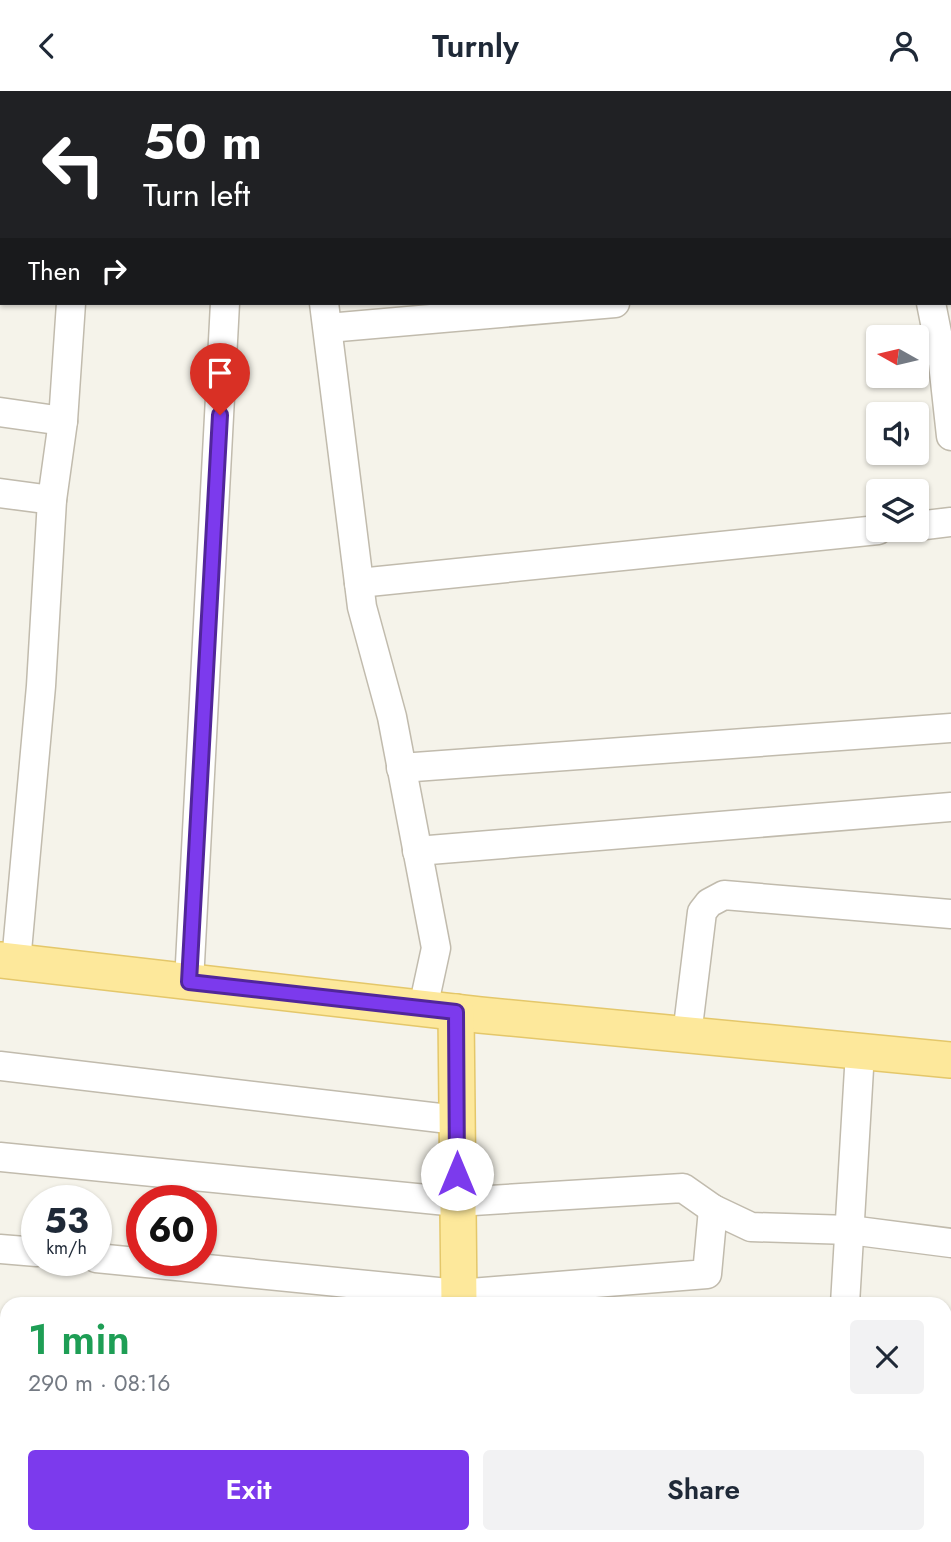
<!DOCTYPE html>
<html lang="en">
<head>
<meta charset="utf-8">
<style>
	:root { --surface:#fff; --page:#f2f2f3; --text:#1f2937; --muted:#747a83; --accent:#7c3aed }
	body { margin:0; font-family:Jost,sans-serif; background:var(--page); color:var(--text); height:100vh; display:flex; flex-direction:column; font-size:26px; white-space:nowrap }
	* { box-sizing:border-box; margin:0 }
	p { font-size:23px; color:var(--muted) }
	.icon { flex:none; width:38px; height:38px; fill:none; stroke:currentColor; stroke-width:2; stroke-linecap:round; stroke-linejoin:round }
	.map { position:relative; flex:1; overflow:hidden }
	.sheet { position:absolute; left:0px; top:1206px; width:952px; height:247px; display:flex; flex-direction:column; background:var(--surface); border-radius:21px 21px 0 0; box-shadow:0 2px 5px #0004 }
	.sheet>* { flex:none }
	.guide { position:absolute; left:0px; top:0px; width:952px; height:214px; box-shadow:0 2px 5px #0004; background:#202124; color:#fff; overflow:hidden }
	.needle { width:46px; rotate:278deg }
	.fabs { position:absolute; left:866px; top:234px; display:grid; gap:14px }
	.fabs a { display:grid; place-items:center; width:63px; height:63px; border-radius:7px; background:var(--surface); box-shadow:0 2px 5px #0004; font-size:35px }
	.speed { position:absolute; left:21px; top:1094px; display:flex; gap:14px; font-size:35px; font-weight:700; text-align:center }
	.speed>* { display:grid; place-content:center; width:91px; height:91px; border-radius:50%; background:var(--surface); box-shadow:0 2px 5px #0004; line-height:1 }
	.speed small { font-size:18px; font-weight:400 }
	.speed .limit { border:10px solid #d22; background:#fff; color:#111 }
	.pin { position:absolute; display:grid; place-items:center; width:60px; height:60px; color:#fff; margin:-72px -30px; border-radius:50% 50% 50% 0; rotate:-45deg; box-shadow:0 0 7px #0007 }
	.pin .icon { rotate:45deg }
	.me { position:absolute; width:77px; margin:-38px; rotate:0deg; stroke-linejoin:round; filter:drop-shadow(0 0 5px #0008) }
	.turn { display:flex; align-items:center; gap:24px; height:147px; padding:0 28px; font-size:32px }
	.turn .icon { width:91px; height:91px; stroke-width:2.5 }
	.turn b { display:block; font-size:49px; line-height:60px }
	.then { display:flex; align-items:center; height:66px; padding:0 28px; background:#0003; gap:14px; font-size:26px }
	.round { display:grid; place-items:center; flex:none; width:74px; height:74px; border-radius:7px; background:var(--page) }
	.head { display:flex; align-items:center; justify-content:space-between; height:119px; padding:0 28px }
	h1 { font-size:42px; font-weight:600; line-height:52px; color:#1e9e55 }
	.cta { display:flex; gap:14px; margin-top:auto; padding:14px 28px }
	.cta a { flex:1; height:80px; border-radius:7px; background:var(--accent); color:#fff; font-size:28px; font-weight:600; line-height:80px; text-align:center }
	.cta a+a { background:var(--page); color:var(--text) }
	header { display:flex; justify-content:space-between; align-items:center; height:91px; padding:0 28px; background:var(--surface); font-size:32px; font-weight:600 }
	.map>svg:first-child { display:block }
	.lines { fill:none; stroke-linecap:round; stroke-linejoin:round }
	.minor-casing { stroke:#c1bbad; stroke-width:31 }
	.major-casing { stroke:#e4c76a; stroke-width:38 }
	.minor { stroke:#fff; stroke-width:28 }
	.major { stroke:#fde89b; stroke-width:35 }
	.route-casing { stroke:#51269a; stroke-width:18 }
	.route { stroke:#7c3aed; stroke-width:12 }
</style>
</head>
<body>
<header><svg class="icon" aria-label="back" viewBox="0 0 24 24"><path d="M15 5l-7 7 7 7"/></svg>Turnly<svg class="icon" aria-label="person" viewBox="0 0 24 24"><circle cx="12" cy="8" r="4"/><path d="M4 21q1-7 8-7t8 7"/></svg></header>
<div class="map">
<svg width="951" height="1451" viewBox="0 0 951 1451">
	<rect width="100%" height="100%" fill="#f5f3ea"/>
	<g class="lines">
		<defs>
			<g id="minor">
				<path d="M 226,0 L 226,2"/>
				<path d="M 272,0 L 273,2"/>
				<path d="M 853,0 L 853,2"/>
				<path d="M 13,2 L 13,0"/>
				<path d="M 0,68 L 2,68"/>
				<path d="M 950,90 L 951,89"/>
				<path d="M 950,146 L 951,146"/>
				<path d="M 324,212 L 362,516 L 392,626 L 436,857 L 423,917"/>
				<path d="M 931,212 L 943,272 L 951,345"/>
				<path d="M 328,237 L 615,212"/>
				<path d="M 0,321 L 63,330"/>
				<path d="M 0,402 L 52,409"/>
				<path d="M 917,435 L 951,431"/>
				<path d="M 359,492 L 878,439"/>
				<path d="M 401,677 L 951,637"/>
				<path d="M 417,760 L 951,716"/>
				<path d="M 16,871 L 41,595 L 52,409 L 63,330 L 71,212"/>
				<path d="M 189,891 L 225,212"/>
				<path d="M 687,944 L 702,821 L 709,812 L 724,804 L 951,823"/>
				<path d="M 0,975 L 457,1029"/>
				<path d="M 0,1066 L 457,1111 L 683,1097 L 713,1118 L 751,1136 L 850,1139 L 951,1152"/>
				<path d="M 0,1158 L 37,1161"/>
				<path d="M 96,1167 L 458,1203 L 707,1183 L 713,1118"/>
				<path d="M 845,1213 L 860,961"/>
				<path d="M 0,1253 L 7,1254"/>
				<path d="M 945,1284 L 951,1283"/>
				<path d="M 945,1385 L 951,1386"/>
			</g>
			<g id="major">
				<path d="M 0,869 L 480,924 L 951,969"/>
				<path d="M 456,921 L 459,1213"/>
				<path d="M 459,1451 L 463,1446"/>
			</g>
		</defs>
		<use href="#minor" class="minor-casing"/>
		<use href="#major" class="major-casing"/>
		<use href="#minor" class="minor"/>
		<use href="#major" class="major"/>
	</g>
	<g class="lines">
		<defs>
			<path id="route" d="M 220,324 L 189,891 L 456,921 L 457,1083"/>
		</defs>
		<use href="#route" class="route-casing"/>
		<use href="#route" class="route"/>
	</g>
</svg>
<div class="fabs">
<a><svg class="needle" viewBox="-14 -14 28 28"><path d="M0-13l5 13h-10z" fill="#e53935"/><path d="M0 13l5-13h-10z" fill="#747a83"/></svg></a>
<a><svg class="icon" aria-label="sound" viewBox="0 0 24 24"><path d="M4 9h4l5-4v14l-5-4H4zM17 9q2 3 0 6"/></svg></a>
<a><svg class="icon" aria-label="layers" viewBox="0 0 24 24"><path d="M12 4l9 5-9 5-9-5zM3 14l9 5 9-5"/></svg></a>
</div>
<div class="speed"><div>53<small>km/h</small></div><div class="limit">60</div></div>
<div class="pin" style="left:220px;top:324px;background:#d93025"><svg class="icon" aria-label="arrive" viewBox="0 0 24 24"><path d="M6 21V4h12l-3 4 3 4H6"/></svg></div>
<svg class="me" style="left:457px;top:1083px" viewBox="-20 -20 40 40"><circle r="19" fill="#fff"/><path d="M0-13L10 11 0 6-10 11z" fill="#7c3aed"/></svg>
<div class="guide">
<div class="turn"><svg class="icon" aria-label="left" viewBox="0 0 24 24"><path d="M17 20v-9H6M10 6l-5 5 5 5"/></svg><div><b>50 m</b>Turn left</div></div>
<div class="then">Then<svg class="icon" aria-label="right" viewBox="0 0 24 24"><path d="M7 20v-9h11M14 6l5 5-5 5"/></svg></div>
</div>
<section class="sheet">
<div class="head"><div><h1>1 min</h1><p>290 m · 08:16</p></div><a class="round"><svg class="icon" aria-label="close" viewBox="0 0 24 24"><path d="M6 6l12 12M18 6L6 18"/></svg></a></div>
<div class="cta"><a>Exit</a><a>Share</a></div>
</section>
</div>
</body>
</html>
